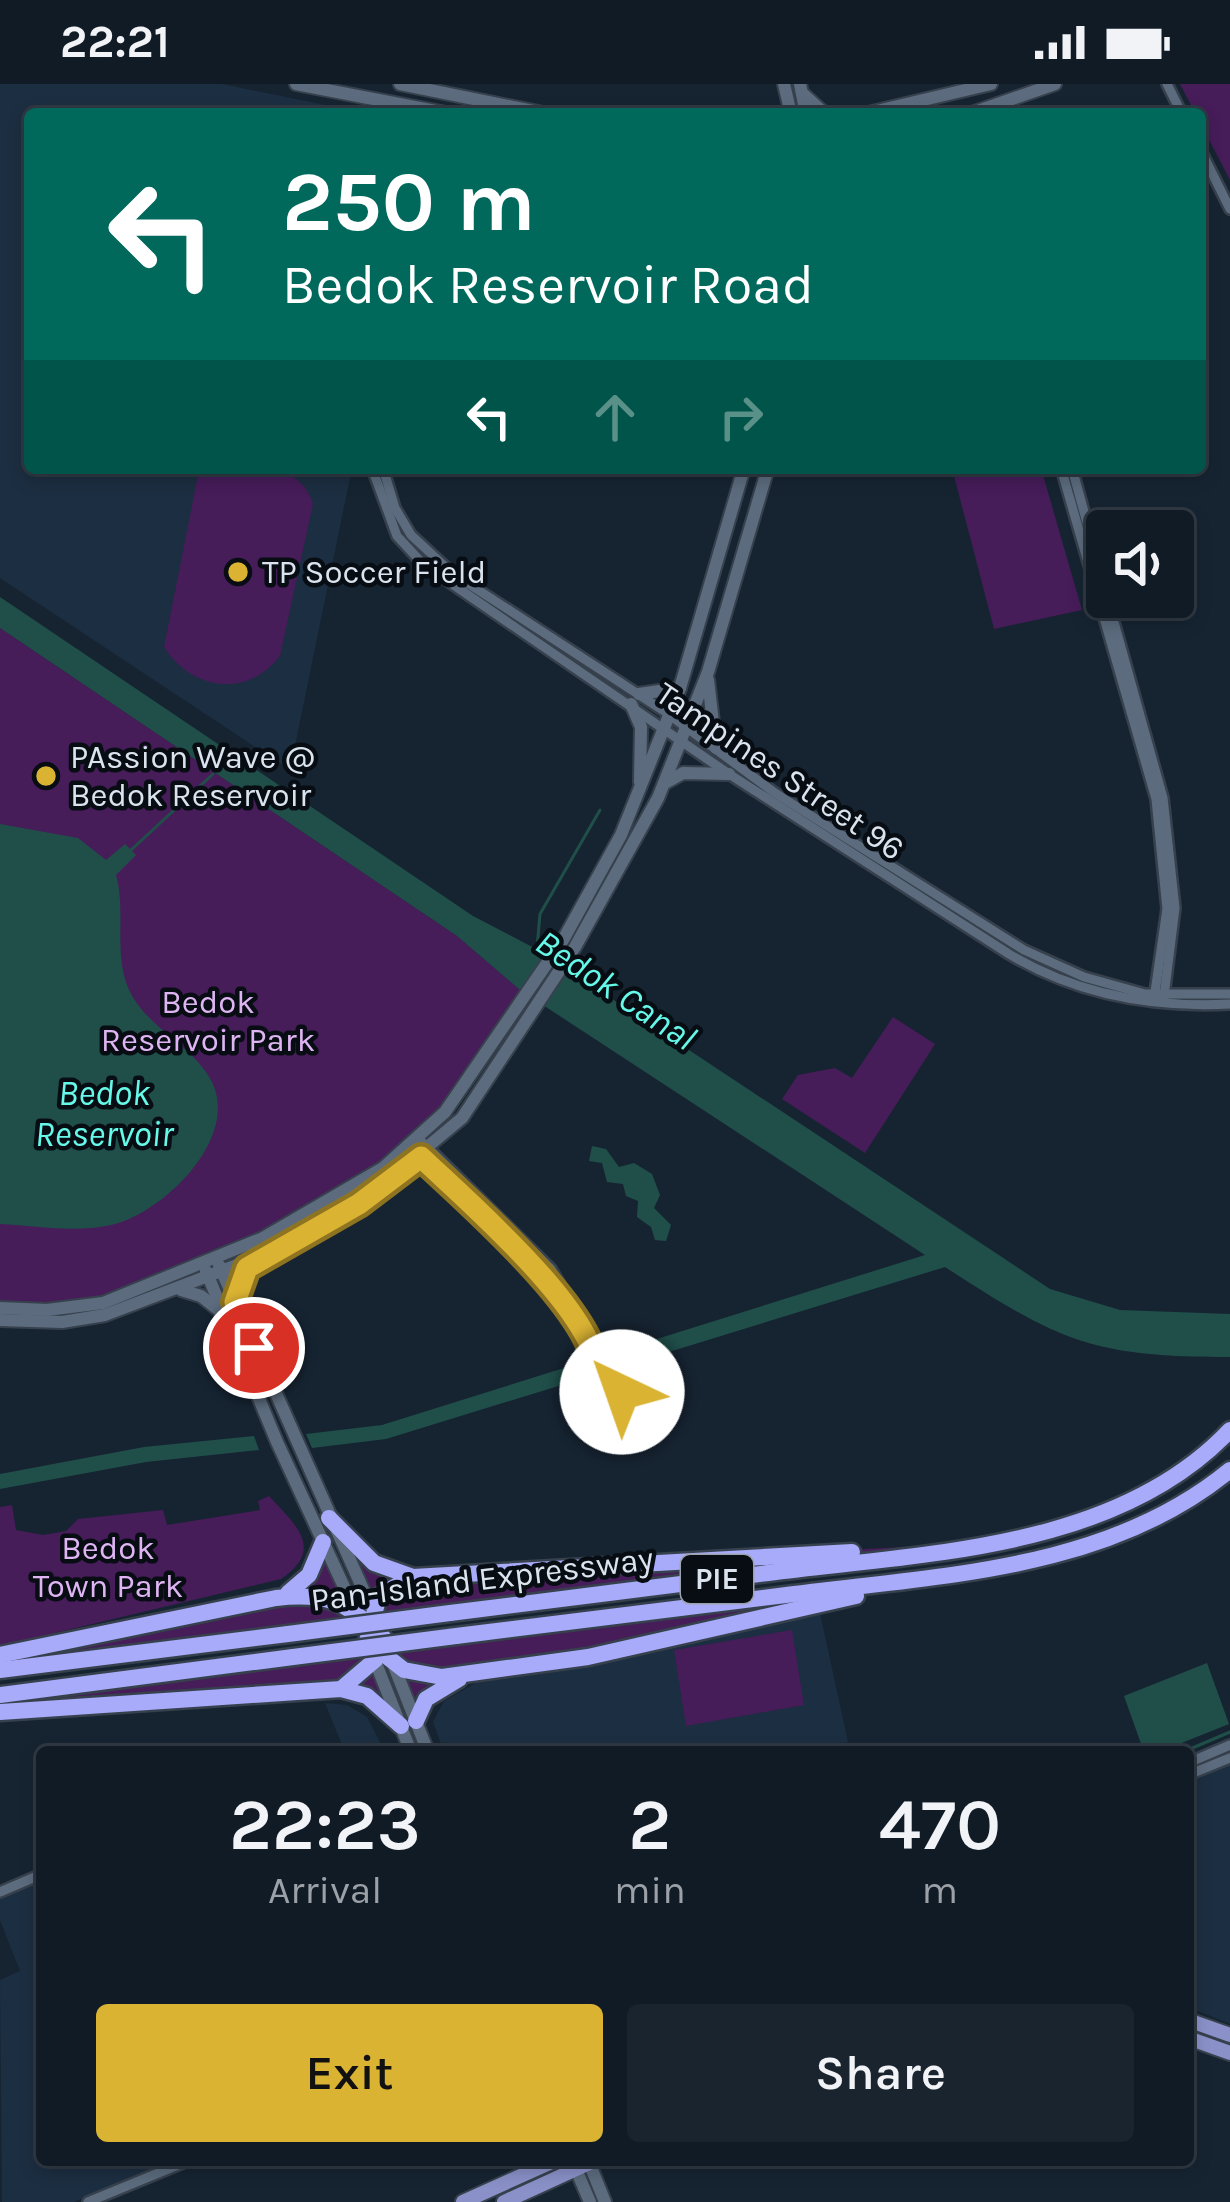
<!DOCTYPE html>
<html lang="en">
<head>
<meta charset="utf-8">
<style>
	:root { --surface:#101b26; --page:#19242e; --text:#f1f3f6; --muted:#9ca1a7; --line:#303943; --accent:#dab333 }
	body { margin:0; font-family:Karla,sans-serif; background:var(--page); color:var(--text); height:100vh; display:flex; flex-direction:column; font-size:45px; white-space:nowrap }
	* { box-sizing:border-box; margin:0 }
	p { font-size:39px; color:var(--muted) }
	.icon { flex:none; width:66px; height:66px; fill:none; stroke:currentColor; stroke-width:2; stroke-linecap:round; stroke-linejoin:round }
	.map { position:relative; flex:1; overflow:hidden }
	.side { position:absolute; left:36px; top:1662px; width:1158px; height:420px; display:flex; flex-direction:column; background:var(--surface); border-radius:12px; box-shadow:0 6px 18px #0003,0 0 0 3px var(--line) }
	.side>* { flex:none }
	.top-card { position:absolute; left:24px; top:24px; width:1182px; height:366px; border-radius:12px; box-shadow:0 6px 18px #0003,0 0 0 3px var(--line); background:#00695c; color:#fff; overflow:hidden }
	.buttons { position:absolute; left:1086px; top:426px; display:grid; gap:24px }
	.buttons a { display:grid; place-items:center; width:108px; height:108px; border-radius:12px; background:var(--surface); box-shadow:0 6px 18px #0003,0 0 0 3px var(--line); font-size:60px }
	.pin { position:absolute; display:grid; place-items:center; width:102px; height:102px; color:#fff; margin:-51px; border:6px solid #fff; border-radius:50%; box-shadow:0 3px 12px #0007 }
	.me { position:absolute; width:132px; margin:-66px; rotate:318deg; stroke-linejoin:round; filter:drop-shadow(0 0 9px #0008) }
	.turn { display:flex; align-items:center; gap:42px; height:252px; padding:0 60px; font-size:54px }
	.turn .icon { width:156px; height:156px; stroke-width:2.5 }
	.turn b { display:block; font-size:84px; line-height:102px }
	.lanes { display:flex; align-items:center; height:114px; padding:0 60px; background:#0003; justify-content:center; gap:60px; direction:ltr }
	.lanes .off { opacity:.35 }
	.eta { display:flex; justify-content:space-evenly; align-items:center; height:204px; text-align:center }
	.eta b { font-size:72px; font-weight:600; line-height:84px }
	.button { display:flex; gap:24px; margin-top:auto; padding:24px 60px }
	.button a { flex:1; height:138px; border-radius:12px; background:var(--accent); color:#111; font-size:48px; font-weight:600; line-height:138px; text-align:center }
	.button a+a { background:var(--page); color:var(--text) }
	.status { display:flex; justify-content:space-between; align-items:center; height:84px; padding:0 60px; background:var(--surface); direction:ltr }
	.status svg { height:33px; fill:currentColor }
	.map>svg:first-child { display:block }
	.built { fill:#1c2e41 }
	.green { fill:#461c59 }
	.water { fill:#204f4a }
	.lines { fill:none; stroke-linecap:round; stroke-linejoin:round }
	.stream { stroke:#204f4a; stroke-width:3 }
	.street-casing { stroke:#37414d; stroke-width:14 }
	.secondary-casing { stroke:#37414d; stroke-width:16 }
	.primary-casing { stroke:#37414d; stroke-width:18 }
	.highway-casing { stroke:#37414d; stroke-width:21 }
	.street { stroke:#5c6c7e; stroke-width:9 }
	.secondary { stroke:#5c6c7e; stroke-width:12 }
	.primary { stroke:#8a91c8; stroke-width:14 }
	.highway { stroke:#a8aafa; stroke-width:16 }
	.street-bridge-casing { stroke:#37414d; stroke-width:14; stroke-linecap:butt }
	.highway-bridge-casing { stroke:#37414d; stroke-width:21; stroke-linecap:butt }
	.street-bridge { stroke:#5c6c7e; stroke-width:9 }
	.highway-bridge { stroke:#a8aafa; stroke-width:16 }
	.route-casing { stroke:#8e7421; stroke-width:30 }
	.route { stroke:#dab333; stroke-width:21 }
	.poi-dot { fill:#dab333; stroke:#070d13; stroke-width:4.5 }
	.labels { text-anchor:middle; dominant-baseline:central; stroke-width:9; stroke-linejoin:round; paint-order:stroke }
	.shield { fill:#070d13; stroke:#9ba4ac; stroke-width:3 }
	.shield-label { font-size:30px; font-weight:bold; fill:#dbe4ee }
	.poi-label { font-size:33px; fill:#dbe4ee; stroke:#070d13; text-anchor:start }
	.street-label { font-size:33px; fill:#dbe4ee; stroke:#070d13 }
	.park-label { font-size:33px; fill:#deb5f2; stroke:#070d13 }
	.water-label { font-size:36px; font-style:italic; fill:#66f8e9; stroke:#070d13 }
</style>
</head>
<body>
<div class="status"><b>22:21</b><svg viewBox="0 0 49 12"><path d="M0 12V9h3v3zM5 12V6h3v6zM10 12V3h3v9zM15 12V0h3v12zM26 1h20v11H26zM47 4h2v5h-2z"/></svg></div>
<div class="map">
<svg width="1230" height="2118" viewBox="0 0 1230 2118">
	<rect width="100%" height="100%" fill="#162432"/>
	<g class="built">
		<path d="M 0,0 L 222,0 L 370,30 L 30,30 L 30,384 L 352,384 L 290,686 L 0,494 Z"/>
		<path d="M 820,1529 L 848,1658 L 821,1668 L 444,1668 L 433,1638 L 444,1617 L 476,1599 L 619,1575 Z"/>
		<path d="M 325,1619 L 347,1621 L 367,1633 L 385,1668 L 345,1668 Z"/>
		<path d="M 1230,1681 L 1230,1940 L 1188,1923 L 1188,1699 Z"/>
		<path d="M 42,1796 L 42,2076 L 176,2076 L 74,2118 L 2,2118 L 0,1896 L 20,1887 L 0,1836 L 0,1813 Z"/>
	</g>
	<g class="green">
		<path d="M 1180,0 L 1230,0 L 1230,96 Z"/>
		<path d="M 206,384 C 243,384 300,374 313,420 L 280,572 C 247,615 191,606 164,563 L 199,386 Z"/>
		<path d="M 952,384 L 1041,384 L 1082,526 L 994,545 Z"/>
		<path d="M 0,544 L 457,852 L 520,906 L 507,924 L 512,927 L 458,1006 L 417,1050 L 355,1099 L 338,1102 L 284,1140 L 131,1206 L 70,1221 L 0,1218 Z"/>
		<path d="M 893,933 L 935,960 L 865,1069 L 782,1015 L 798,991 L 835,984 L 852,994 Z"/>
		<path d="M 269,1412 C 293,1439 327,1464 281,1495 L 0,1562 L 0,1423 L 12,1421 L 16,1446 L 43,1451 L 66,1447 L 78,1435 L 163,1426 L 167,1441 L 260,1426 L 258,1417 Z"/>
		<path d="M 347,1455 L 393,1489 L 982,1459 L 384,1537 L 373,1527 Z"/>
		<path d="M 324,1459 L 350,1534 L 0,1586 L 0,1572 L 289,1508 Z"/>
		<path d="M 882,1500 L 470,1590 L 418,1627 L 393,1580 L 399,1575 L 393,1560 Z"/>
		<path d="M 792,1546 L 804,1621 L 686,1642 L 674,1566 Z"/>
		<path d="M 361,1564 L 369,1583 L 374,1576 L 400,1642 L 357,1608 L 0,1628 L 0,1611 Z"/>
	</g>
	<g class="water">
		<path d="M 0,513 L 473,832 L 538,866 L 1050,1205 L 1120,1226 L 1230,1230 L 1230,1273 C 1092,1273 1059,1257 945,1183 L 386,1355 L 312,1364 L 306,1350 L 382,1341 L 925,1171 L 520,906 L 457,852 L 0,544 Z"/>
		<path d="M 0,740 L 78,754 L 106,776 L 125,760 L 136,771 L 116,791 C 126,826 114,866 127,901 C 143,943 192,959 212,998 C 240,1055 162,1130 111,1141 C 75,1149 36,1142 0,1140 Z"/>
		<path d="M 592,1062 L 606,1065 L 619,1083 L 634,1079 L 652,1090 L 660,1111 L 654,1124 L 671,1141 L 666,1157 L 655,1156 L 651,1143 L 637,1133 L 638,1117 L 626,1112 L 623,1100 L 607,1098 L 602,1079 L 589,1077 Z"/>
		<path d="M 254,1352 L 259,1366 L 146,1378 L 0,1405 L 0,1390 L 144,1363 Z"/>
		<path d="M 1207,1579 L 1229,1640 L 1159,1668 L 1144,1668 L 1124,1612 Z"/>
	</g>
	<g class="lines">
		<g class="stream">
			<path d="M 131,766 L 213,690"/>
			<path d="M 537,864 L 540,830 L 600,726"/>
			<path d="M 1183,1668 L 1230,1648"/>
		</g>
		<defs>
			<g id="street">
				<path d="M 1167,0 L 1182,30"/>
				<path d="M 1200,65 L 1230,125"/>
				<path d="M 372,384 L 397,452 L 423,480 L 729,690 L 1009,870 C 1076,910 1152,924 1230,920"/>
				<path d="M 383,384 L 395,424 L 411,451 L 452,489 L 664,627 L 775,709 L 1024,866 L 1084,893 L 1145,910 L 1230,910"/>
				<path d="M 1061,384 L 1156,715 L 1167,825 L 1154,915"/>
				<path d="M 1072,384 L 1107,512"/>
				<path d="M 1107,513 L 1163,714 L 1175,824 L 1164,912"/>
				<path d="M 418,1054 L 551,1185 L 602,1272"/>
				<path d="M 415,1067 L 550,1199 L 594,1274"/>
				<path d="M 595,1300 L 607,1295 L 617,1299 L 623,1312 L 618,1323 L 605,1328 L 592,1320 L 598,1289"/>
				<path d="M 1188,1679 L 1230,1661"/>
				<path d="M 1188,1691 L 1230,1674"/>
				<path d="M 0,1808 L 42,1790"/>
				<path d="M 88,2118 L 190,2076"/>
			</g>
			<g id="secondary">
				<path d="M 296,0 L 451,30"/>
				<path d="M 400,0 L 548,30"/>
				<path d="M 784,0 L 791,30"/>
				<path d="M 800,0 L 806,30"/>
				<path d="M 802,9 L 825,30"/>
				<path d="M 864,30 L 991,0"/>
				<path d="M 969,30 L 1055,0"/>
				<path d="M 708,596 L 716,664"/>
				<path d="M 639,610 L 680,604"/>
				<path d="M 631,620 L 641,643 L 640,698"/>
				<path d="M 665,699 L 683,689 L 729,690"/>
				<path d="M 219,1181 L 374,1530"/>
				<path d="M 206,1187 L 277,1358 L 357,1531"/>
				<path d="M 181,1206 L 201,1212 L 220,1227"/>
				<path d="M 235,1218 L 240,1195 L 253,1178"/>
				<path d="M 0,1224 L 47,1226 L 103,1219 L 263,1154 L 383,1084 L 445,1028 L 563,856 L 621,751 L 680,604 L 744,384"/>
				<path d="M 0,1236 L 62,1238 L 105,1231 L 258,1173 L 359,1120 L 462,1034 L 575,863 L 658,714 L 708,588 L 768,384"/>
				<path d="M 373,1572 L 411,1668"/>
				<path d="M 392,1577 L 428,1668"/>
				<path d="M 572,2076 L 590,2118"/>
				<path d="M 588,2076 L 605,2118"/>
			</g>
			<g id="primary">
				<path d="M 1188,1936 L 1230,1951"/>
				<path d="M 1188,1954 L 1230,1969"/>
				<path d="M 463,2118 L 556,2076"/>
				<path d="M 504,2118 L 596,2076"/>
			</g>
			<g id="highway">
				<path d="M 329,1434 L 374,1479 L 413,1493 L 852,1468"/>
				<path d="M 410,1494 L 379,1512 L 367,1557 L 404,1586 L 442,1593 L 588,1573 L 856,1512"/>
				<path d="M 288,1509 L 309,1491 L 323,1458"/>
				<path d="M 450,1529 C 556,1516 662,1502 768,1489 C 922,1469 1116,1467 1230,1346"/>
				<path d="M 456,1552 C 569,1538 682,1524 794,1510 C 943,1491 1109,1486 1230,1386"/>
				<path d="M 0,1571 L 276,1514 C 326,1508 347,1518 383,1553 L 375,1576 L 341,1605"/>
				<path d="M 0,1586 L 288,1550"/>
				<path d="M 0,1611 L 293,1573"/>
				<path d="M 0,1628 L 341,1605 L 367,1612 L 401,1642"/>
				<path d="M 416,1637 L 426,1615 L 459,1595"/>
			</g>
		</defs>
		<use href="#street" class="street-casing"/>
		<use href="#secondary" class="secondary-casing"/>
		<use href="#primary" class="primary-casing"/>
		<use href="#highway" class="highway-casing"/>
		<use href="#street" class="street"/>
		<use href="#secondary" class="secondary"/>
		<use href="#primary" class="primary"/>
		<use href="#highway" class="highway"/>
		<defs>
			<g id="street-bridge">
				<path d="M 602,1272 L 606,1287"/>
				<path d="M 594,1274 L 598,1289"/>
			</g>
			<g id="highway-bridge">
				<path d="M 288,1550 L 450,1529"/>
				<path d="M 293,1573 L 456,1552"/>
			</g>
		</defs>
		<use href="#street-bridge" class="street-bridge-casing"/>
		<use href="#highway-bridge" class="highway-bridge-casing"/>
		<use href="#street-bridge" class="street-bridge"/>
		<use href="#highway-bridge" class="highway-bridge"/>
	</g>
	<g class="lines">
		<defs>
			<path id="route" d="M 254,1264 L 235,1218 L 247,1184 L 359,1120 L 421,1073 C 459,1110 617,1244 595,1300 L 612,1296 L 622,1308"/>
		</defs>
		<use href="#route" class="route-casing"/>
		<use href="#route" class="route"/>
	</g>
	<g class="poi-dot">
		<circle cx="238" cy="488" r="12"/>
		<circle cx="46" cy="692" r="12"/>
	</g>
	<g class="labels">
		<rect class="shield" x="681" y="1471" width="72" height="48" rx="9"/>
		<g class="shield-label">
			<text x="717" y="1495">PIE</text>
		</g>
		<g class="poi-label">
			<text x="262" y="488">TP Soccer Field</text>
			<text x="70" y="673">PAssion Wave @<tspan x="70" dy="38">Bedok Reservoir</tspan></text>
		</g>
		<g class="street-label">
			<text transform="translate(780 687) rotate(34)">Tampines Street 96</text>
			<text transform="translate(482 1495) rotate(-7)">Pan-Island Expressway</text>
		</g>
		<g class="park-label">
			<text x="208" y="918">Bedok<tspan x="208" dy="38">Reservoir Park</tspan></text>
			<text x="108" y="1464">Bedok<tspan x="108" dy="38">Town Park</tspan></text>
		</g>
		<g class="water-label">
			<text transform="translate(616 906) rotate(34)">Bedok Canal</text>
			<text x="104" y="1009">Bedok<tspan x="104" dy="41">Reservoir</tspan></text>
		</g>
	</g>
</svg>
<div class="buttons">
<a><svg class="icon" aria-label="sound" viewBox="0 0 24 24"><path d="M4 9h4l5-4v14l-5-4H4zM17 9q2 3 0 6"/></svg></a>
</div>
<div class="pin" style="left:254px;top:1264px;background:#d93025"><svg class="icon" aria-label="arrive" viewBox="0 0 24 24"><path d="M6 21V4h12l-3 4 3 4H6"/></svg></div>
<svg class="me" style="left:622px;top:1308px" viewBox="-20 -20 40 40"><circle r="19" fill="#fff"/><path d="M0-13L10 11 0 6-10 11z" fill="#dab333"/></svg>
<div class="top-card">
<div class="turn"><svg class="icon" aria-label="left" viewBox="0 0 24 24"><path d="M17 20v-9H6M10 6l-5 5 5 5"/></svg><div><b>250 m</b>Bedok Reservoir Road</div></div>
<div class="lanes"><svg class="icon" aria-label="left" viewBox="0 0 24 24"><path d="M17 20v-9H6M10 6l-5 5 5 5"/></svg><svg class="icon off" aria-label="ahead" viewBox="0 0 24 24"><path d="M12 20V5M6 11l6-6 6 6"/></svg><svg class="icon off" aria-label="right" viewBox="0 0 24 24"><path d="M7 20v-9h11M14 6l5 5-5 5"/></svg></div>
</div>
<section class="side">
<div class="eta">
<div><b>22:23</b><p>Arrival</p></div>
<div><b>2</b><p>min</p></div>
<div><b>470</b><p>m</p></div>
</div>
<div class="button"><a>Exit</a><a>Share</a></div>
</section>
</div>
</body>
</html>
